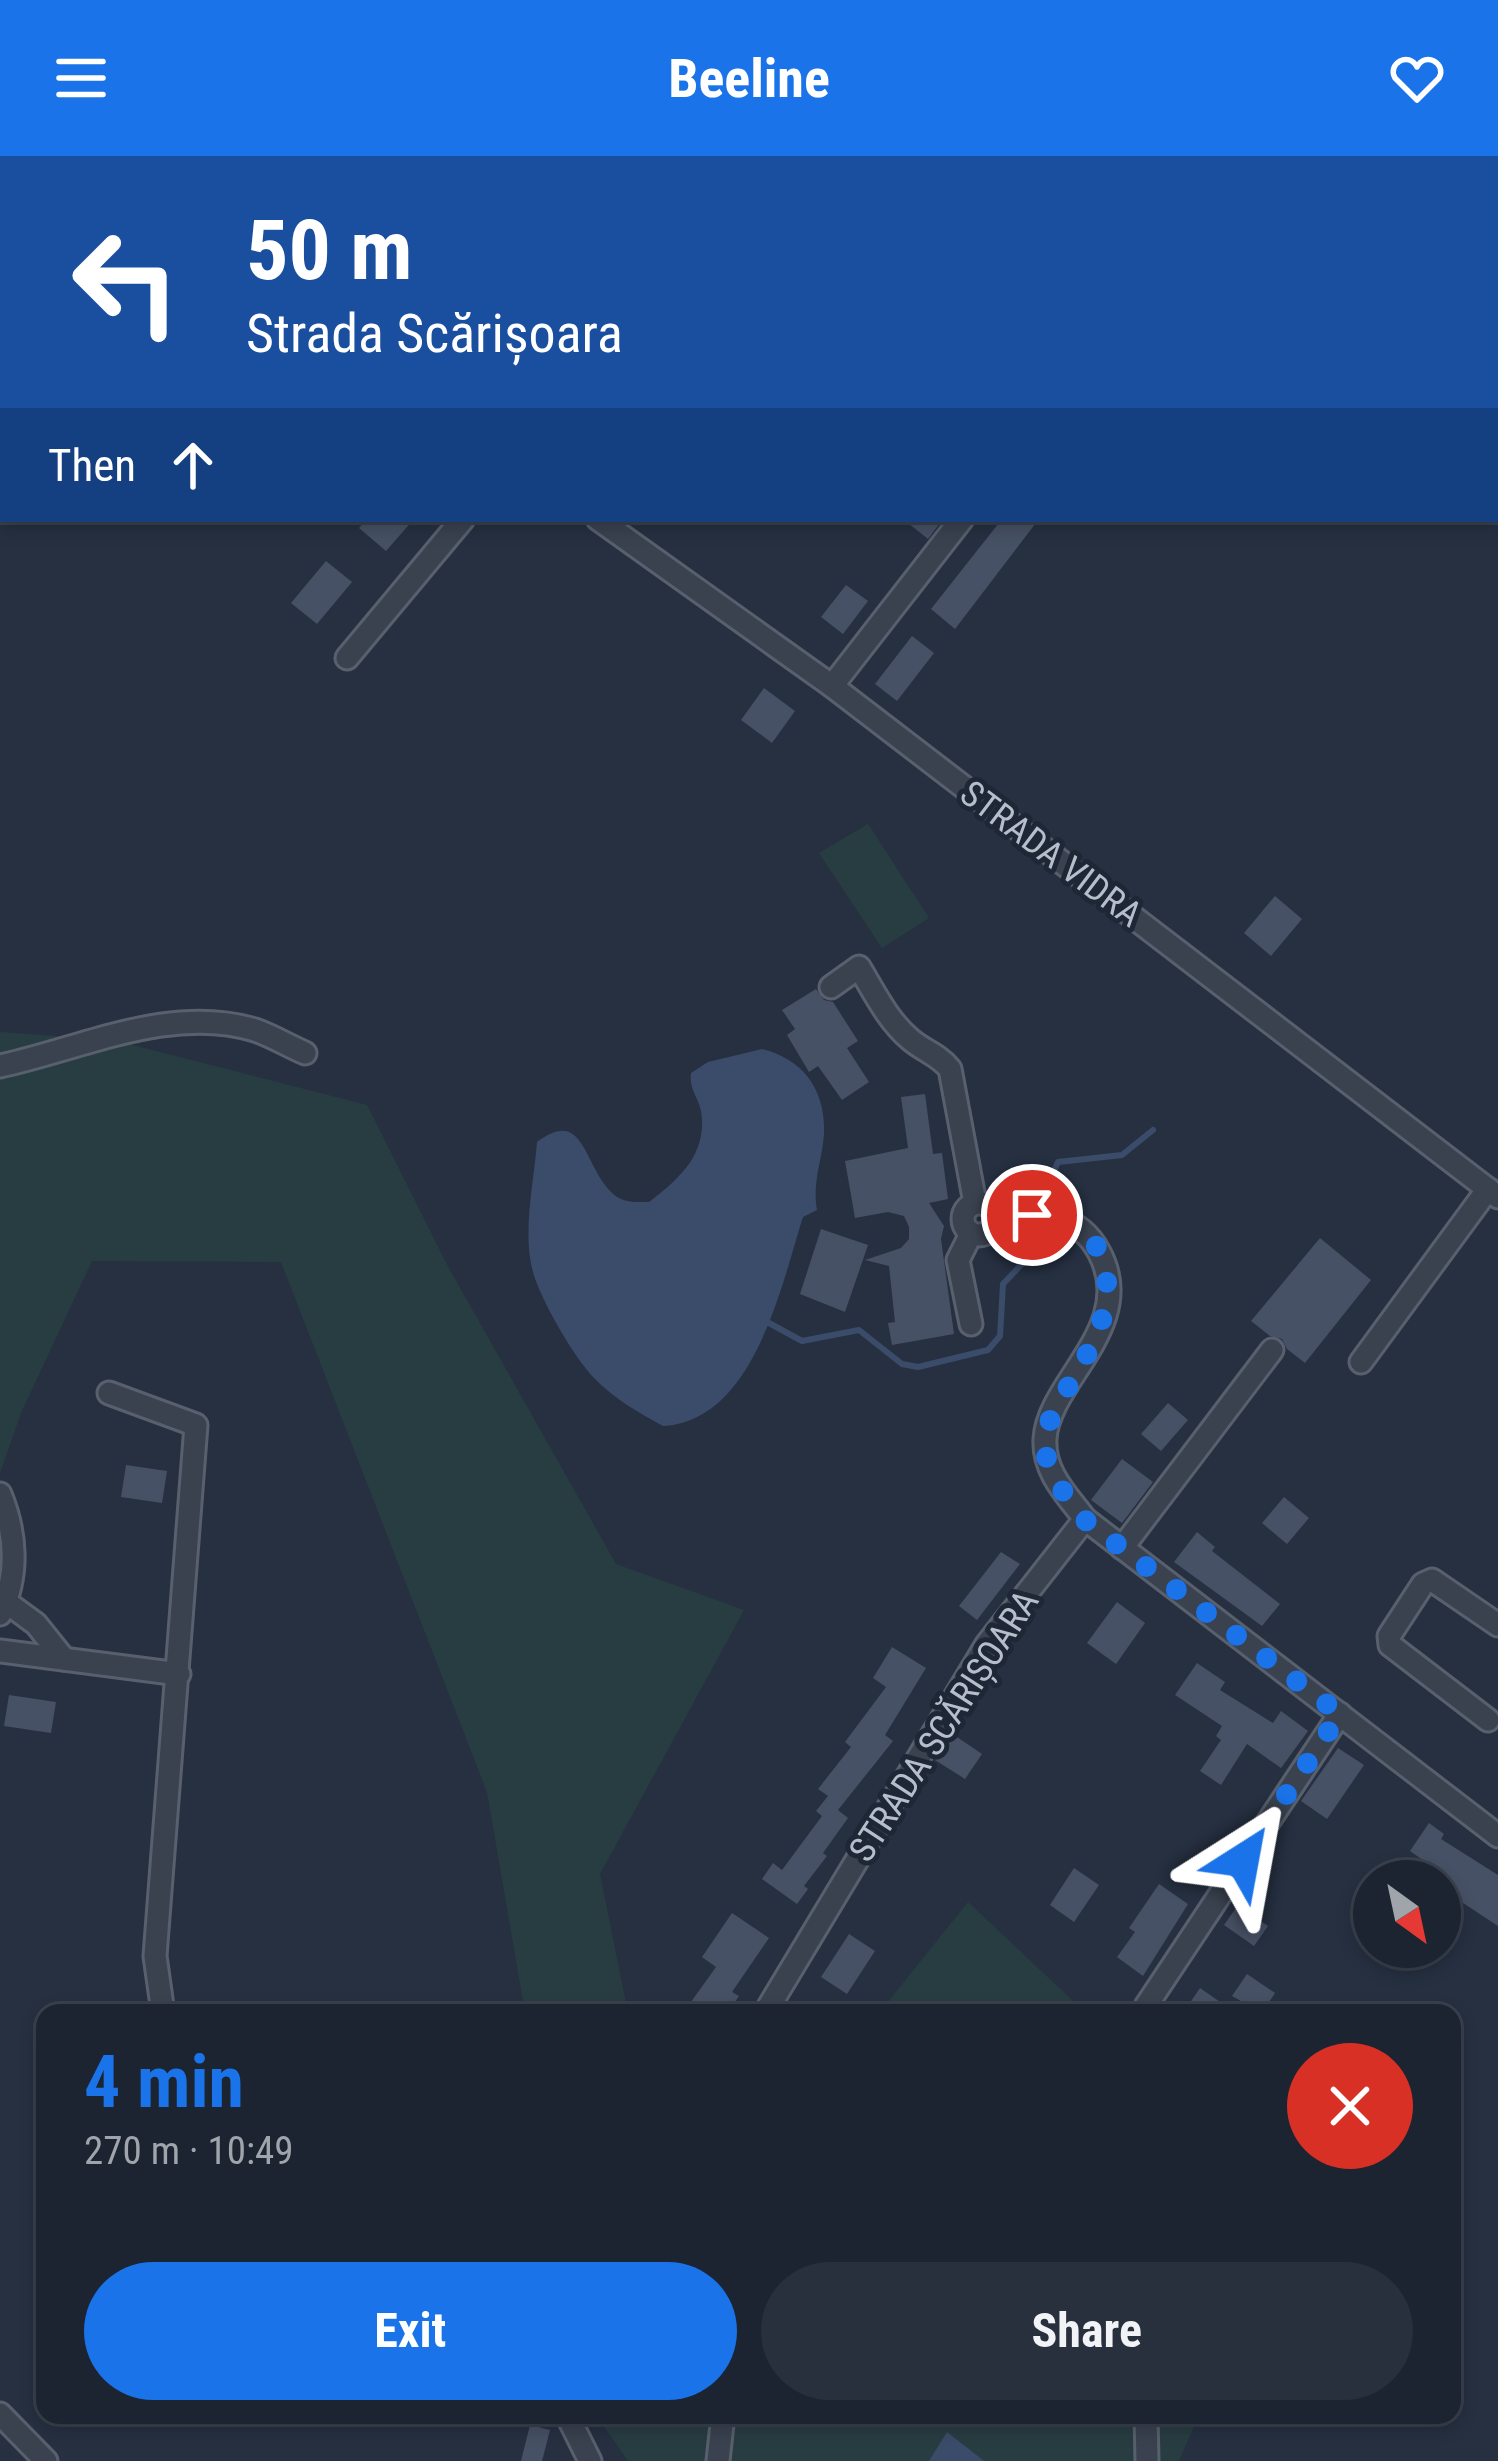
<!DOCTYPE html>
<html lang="en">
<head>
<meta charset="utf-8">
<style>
	:root { --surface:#1c2431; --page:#29303d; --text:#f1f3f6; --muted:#a0a4ab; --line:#3a414d; --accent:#1a73e8 }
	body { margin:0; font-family:"Roboto Condensed",sans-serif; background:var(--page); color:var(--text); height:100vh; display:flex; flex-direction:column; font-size:45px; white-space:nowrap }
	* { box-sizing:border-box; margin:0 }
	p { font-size:39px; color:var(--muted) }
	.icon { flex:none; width:66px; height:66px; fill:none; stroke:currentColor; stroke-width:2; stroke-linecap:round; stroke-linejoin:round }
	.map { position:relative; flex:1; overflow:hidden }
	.details { position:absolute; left:36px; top:1848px; width:1425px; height:420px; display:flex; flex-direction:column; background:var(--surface); border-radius:24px; box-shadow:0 6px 18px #0003,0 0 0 3px var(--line) }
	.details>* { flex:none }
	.banner { position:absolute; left:0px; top:0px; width:1500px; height:366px; box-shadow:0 6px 18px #0003,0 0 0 3px var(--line); background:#1a4fa0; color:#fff; overflow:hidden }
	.needle { width:78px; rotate:147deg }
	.fabs { position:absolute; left:1353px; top:1704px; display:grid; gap:24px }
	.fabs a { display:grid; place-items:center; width:108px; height:108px; border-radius:50%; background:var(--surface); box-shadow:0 6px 18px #0003,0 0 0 3px var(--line); font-size:60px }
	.pin { position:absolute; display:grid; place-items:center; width:102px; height:102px; color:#fff; margin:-51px; border:6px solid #fff; border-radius:50%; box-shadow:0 3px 12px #0007 }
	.me { position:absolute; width:132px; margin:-66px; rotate:34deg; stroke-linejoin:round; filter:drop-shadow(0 0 9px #0008) }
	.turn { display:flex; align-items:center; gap:42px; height:252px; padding:0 48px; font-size:54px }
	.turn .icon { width:156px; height:156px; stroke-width:2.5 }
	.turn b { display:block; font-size:84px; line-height:102px }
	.then { display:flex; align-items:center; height:114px; padding:0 48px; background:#0003; gap:24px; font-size:45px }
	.round { display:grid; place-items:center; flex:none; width:126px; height:126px; border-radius:63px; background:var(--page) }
	.overview { display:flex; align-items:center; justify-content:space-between; height:204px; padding:0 48px }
	h1 { font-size:72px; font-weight:700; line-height:90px; color:var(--accent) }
	.action { display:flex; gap:24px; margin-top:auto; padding:24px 48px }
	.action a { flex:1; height:138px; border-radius:72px; background:var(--accent); color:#fff; font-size:48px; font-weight:700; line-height:138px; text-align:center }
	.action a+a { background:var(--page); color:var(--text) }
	header { display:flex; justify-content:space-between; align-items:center; height:156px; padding:0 48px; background:var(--accent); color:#fff; font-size:54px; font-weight:700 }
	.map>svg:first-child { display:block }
	.green { fill:#283d42 }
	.water { fill:#3b4c6a }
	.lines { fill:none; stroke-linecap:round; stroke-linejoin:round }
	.stream { stroke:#3b4c6a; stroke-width:6 }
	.building { fill:#475165 }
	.minor-casing { stroke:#58606e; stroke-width:27 }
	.minor { stroke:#3a4250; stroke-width:21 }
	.route { stroke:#1a73e8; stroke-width:21; stroke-dasharray:0 37.8 }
	.labels { text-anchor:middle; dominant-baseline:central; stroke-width:10; stroke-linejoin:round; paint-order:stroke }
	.street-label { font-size:36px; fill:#b6bdcb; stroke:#1e2736 }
</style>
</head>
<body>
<header><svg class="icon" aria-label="menu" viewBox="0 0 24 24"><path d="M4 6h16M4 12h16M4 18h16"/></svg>Beeline<svg class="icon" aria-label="heart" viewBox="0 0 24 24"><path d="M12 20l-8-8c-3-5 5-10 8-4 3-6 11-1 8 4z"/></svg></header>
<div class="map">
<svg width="1498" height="2305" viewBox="0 0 1498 2305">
	<rect width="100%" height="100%" fill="#263041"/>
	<g class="green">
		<path d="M 868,668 L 929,762 L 882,792 L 819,697 Z"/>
		<path d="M 0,876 L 113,884 L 367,949 L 446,1107 L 616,1408 L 744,1454 L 600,1718 L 628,1857 L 525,1857 L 487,1636 L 281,1106 L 92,1105 L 21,1257 L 0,1317 Z"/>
		<path d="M 968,1746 L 1086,1857 L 879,1857 Z"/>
		<path d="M 596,2259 L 1199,2259 L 1179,2305 L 628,2305 Z"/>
	</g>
	<g class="water">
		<path d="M 762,893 C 803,903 826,934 824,978 C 822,1005 812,1026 817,1054 L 803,1061 C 781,1130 754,1265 663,1270 C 639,1257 613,1242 594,1222 C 574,1201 541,1145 533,1116 C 522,1077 534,1026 537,986 C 589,946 583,1023 621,1043 C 629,1047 640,1046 649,1046 C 679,1023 708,998 701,955 C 698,940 689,934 691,917 L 708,906 Z"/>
		<path d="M 947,2276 L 984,2305 L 929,2305 Z"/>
	</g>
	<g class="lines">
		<path class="stream" d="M 769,1167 L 802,1185 L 859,1174 L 902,1208 L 918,1211 L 988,1194 L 1000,1180 L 1003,1128 L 1022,1108 L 1039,1078 L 1043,1040 L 1058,1006 L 1122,999 L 1153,974"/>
	</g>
	<g class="building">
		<path d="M 367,363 L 414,363 L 386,395 L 359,372 Z"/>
		<path d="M 903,363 L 943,363 L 928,383 Z"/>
		<path d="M 1002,363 L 1039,363 L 955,473 L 931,453 Z"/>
		<path d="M 326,405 L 352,426 L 317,468 L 291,447 Z"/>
		<path d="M 846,429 L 868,445 L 843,478 L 821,461 Z"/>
		<path d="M 912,480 L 934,497 L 897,545 L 875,528 Z"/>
		<path d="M 764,532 L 795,555 L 772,587 L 741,564 Z"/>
		<path d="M 1275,740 L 1302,763 L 1271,800 L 1244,777 Z"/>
		<path d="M 816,833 L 824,844 L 833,846 L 858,885 L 847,892 L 869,926 L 842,944 L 818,910 L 809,916 L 787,879 L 795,873 L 782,854 Z"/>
		<path d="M 925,938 L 933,998 L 942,997 L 948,1043 L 929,1047 L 944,1070 L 941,1083 L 954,1178 L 892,1189 L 888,1167 L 895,1166 L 889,1110 L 865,1104 L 901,1092 L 909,1083 L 909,1071 L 904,1060 L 888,1056 L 855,1062 L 845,1005 L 908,992 L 901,941 Z"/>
		<path d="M 821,1073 L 868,1089 L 845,1156 L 800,1138 Z"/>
		<path d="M 1320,1082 L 1371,1124 L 1305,1207 L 1287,1193 L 1282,1183 L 1270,1180 L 1251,1165 Z"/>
		<path d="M 1168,1247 L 1188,1264 L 1161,1295 L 1141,1278 Z"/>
		<path d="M 1122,1303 L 1153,1326 L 1122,1367 L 1091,1344 Z"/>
		<path d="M 126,1309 L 167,1315 L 162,1347 L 121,1341 Z"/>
		<path d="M 1284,1341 L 1309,1362 L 1287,1388 L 1262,1367 Z"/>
		<path d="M 1197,1376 L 1215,1391 L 1212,1395 L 1280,1448 L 1262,1470 L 1174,1406 Z"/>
		<path d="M 1001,1396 L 1020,1408 L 977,1464 L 959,1450 Z"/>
		<path d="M 1117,1446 L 1145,1467 L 1116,1508 L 1087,1487 Z"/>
		<path d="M 892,1491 L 926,1512 L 885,1579 L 893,1585 L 838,1654 L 848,1662 L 823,1697 L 827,1700 L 804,1730 L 808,1733 L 797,1748 L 762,1723 L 773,1707 L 782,1714 L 822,1660 L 816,1655 L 828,1640 L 818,1633 L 851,1591 L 845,1586 L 886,1531 L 873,1522 Z"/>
		<path d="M 1197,1507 L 1225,1526 L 1220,1534 L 1273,1567 L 1281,1555 L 1308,1575 L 1281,1612 L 1247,1588 L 1221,1629 L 1200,1615 L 1221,1584 L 1216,1580 L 1222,1570 L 1175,1539 Z"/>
		<path d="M 9,1539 L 56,1546 L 51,1577 L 4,1570 Z"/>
		<path d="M 951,1577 L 982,1598 L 965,1623 L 935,1604 Z"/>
		<path d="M 1338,1592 L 1364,1609 L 1327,1663 L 1301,1645 Z"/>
		<path d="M 1429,1667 L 1444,1678 L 1441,1683 L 1498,1719 L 1498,1770 L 1460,1745 L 1440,1777 L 1440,1736 L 1448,1722 L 1410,1695 Z"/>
		<path d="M 1074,1712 L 1099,1729 L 1074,1766 L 1050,1749 Z"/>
		<path d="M 1159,1728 L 1188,1748 L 1143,1820 L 1117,1801 L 1135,1776 L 1129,1772 Z"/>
		<path d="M 1238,1749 L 1268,1770 L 1254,1790 L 1224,1769 Z"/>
		<path d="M 732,1757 L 769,1782 L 732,1836 L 739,1840 L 727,1857 L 683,1857 L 716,1811 L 702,1801 Z"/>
		<path d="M 849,1778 L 875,1795 L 847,1838 L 821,1821 Z"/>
		<path d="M 1247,1818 L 1275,1837 L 1262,1857 L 1232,1840 Z"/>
		<path d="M 1200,1832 L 1236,1857 L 1183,1857 Z"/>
		<path d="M 530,2269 L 550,2274 L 542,2305 L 521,2305 Z"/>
	</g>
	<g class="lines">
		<defs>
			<g id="minor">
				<path d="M 127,0 L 131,3"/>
				<path d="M 1109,0 L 1113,3"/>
				<path d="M 455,3 L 457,0"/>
				<path d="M 1244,3 L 1247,0"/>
				<path d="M 1497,288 L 1498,289"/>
				<path d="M 598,363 L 832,530 L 1498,1041"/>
				<path d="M 347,502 L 463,363"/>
				<path d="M 832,530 L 962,363"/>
				<path d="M 831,831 L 859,811 C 874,836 888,865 911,884 C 924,895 939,899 950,913 L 975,1047"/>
				<path d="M 0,910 C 81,893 170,848 255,874 C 272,880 289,890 305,897"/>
				<circle cx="979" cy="1063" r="16"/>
				<path d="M 995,1060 C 1037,1059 1076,1053 1099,1096 C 1139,1170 1048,1225 1045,1283 C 1043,1316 1067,1339 1085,1363 L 1498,1680"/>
				<path d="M 971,1168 L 958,1104 L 971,1078"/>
				<path d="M 1361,1206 L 1488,1033"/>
				<path d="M 109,1237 L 196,1269 L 155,1800 L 163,1857"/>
				<path d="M 0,1338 C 16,1377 19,1419 0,1458"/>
				<path d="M 1122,1392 L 1272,1194"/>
				<path d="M 6,1446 L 36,1468 L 64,1503"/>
				<path d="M 0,1495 L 179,1518"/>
				<path d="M 1488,1564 L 1390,1489 L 1389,1480 L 1423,1428 L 1432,1424 L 1498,1469"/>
				<path d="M 1146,1850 L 1340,1558"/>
				<path d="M 765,1857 L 987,1488 L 1085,1363"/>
				<path d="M 0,2258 L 46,2305"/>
				<path d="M 567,2259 L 590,2305"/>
				<path d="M 1146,2259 L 1147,2305"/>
				<path d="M 718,2305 L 723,2259"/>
			</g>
		</defs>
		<use href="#minor" class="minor-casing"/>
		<use href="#minor" class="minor"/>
	</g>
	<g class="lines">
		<path class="route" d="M 1032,1059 C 1059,1060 1080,1063 1095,1088 C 1124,1139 1094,1188 1067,1233 C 1059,1247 1046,1267 1045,1283 C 1043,1316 1067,1340 1085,1364 L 1340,1558 L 1243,1704"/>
	</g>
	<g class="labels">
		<g class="street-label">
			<text transform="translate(1051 698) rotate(37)">STRADA VIDRA</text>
			<text transform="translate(944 1570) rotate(-57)">STRADA SCĂRIȘOARA</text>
		</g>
	</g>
</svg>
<div class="fabs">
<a><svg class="needle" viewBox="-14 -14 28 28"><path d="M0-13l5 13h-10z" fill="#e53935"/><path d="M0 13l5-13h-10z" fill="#a0a4ab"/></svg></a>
</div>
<div class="pin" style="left:1032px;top:1059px;background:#d93025"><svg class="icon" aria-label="arrive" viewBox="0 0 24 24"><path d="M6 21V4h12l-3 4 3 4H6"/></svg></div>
<svg class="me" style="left:1243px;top:1704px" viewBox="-20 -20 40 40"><path d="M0-17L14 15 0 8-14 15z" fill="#1a73e8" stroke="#fff" stroke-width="4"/></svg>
<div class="banner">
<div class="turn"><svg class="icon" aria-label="left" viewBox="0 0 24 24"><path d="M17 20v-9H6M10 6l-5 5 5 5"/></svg><div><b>50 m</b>Strada Scărișoara</div></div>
<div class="then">Then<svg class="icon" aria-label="ahead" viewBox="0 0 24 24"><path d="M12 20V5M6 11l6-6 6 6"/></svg></div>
</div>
<section class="details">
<div class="overview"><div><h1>4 min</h1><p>270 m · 10:49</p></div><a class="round" style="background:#d93025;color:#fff"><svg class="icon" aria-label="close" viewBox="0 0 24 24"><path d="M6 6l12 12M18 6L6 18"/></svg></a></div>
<div class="action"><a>Exit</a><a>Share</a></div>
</section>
</div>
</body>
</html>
